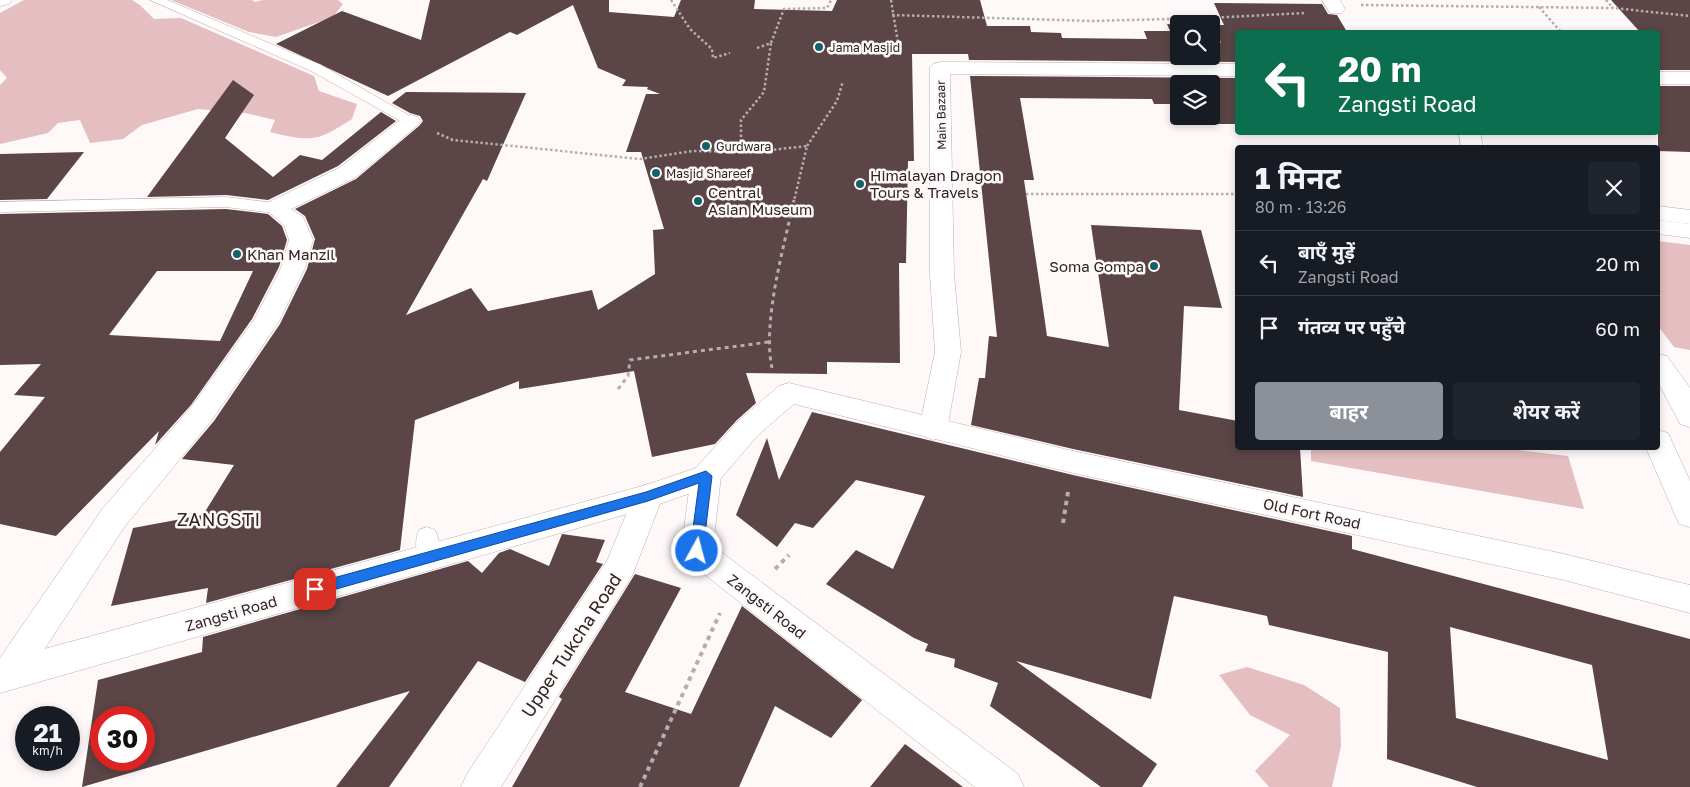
<!DOCTYPE html>
<html lang="hi">
<head>
<meta charset="utf-8">
<style>
	:root { --surface:#171b24; --page:#20242c; --text:#f1f3f6; --muted:#9ea1a6; --line:#363941; --accent:#8c9099 }
	body { margin:0; font-family:"Golos Text","Noto Sans Devanagari",sans-serif; background:var(--page); color:var(--text); height:100vh; display:flex; flex-direction:column; font-size:19px; white-space:nowrap }
	* { box-sizing:border-box; margin:0 }
	p { font-size:16px; color:var(--muted) }
	.icon { flex:none; width:28px; height:28px; fill:none; stroke:currentColor; stroke-width:2; stroke-linecap:round; stroke-linejoin:round }
	.map { position:relative; flex:1; overflow:hidden }
	.side { position:absolute; left:1235px; top:145px; width:425px; height:305px; display:flex; flex-direction:column; background:var(--surface); border-radius:5px; box-shadow:0 2px 8px #0003 }
	.side>* { flex:none }
	.guide { position:absolute; left:1235px; top:30px; width:425px; height:105px; border-radius:5px; box-shadow:0 2px 8px #0003; background:#0b6e4f; color:#fff; overflow:hidden }
	.buttons { position:absolute; left:1170px; top:15px; display:grid; gap:10px }
	.buttons a { display:grid; place-items:center; width:50px; height:50px; border-radius:5px; background:var(--surface); box-shadow:0 2px 8px #0003; font-size:25px }
	.speed { position:absolute; left:15px; top:706px; display:flex; gap:10px; font-size:25px; font-weight:700; text-align:center }
	.speed>* { display:grid; place-content:center; width:65px; height:65px; border-radius:50%; background:var(--surface); box-shadow:0 2px 8px #0003; line-height:1 }
	.speed small { font-size:12px; font-weight:400 }
	.speed .limit { border:8px solid #d22; background:#fff; color:#111 }
	.pin { position:absolute; display:grid; place-items:center; width:42px; height:42px; color:#fff; margin:-21px; border-radius:10px; box-shadow:0 2px 8px #0006 }
	.me { position:absolute; width:55px; margin:-28px; rotate:7deg; stroke-linejoin:round; filter:drop-shadow(0 0 4px #0008) }
	.turn { display:flex; align-items:center; gap:18px; height:105px; padding:0 20px; font-size:22px }
	.turn .icon { width:65px; height:65px; stroke-width:2.5 }
	.turn b { display:block; font-size:35px; line-height:42px }
	.round { display:grid; place-items:center; flex:none; width:52px; height:52px; border-radius:5px; background:var(--page) }
	.summary { display:flex; align-items:center; justify-content:space-between; height:85px; padding:0 20px }
	h1 { font-size:30px; font-weight:700; line-height:38px }
	.action { display:flex; gap:10px; margin-top:auto; padding:10px 20px }
	.action a { flex:1; height:58px; border-radius:5px; background:var(--accent); color:#fff; font-size:20px; font-weight:700; line-height:58px; text-align:center }
	.action a+a { background:var(--page); color:var(--text) }
	ul { padding:0; list-style:none }
	li { display:flex; align-items:center; gap:15px; height:65px; padding:0 20px; border-top:1px solid var(--line) }
	li div { flex:1 }
	li b { display:block; font-size:19px }
	li em { font-style:normal }
	.map>svg:first-child { display:block }
	.green { fill:#e4bec0 }
	.building { fill:#5b4546; fill-rule:evenodd }
	.lines { fill:none; stroke-linecap:round; stroke-linejoin:round }
	.lane-casing { stroke:#c5abac; stroke-width:1 }
	.street-casing { stroke:#c5abac; stroke-width:1 }
	.secondary-casing { stroke:#c5abac; stroke-width:1 }
	.path-far2 { stroke:#b5adae; stroke-width:2.5; stroke-dasharray:2.5 2.5; stroke-linecap:butt }
	.path-far1 { stroke:#b5adae; stroke-width:3; stroke-dasharray:4 4; stroke-linecap:butt }
	.path { stroke:#b5adae; stroke-width:4; stroke-dasharray:4.5 4.5; stroke-linecap:butt }
	.lane { fill:#fff; fill-rule:evenodd }
	.street { fill:#fff; fill-rule:evenodd }
	.secondary { fill:#fff; fill-rule:evenodd }
	.route { fill:#1a73e8; stroke:#114b97 }
	.poi-dot { fill:#136269; stroke:#fef8f9; stroke-width:2 }
	.labels { text-anchor:middle; dominant-baseline:central; stroke-width:5; stroke-linejoin:round; paint-order:stroke }
	.far-poi-label { font-size:12px; fill:#2f2525; stroke:#fef8f9; text-anchor:start }
	.far-street-label { font-size:12px; fill:#2f2525; stroke:#fef8f9 }
	.poi-label { font-size:15px; fill:#2f2525; stroke:#fef8f9; text-anchor:start }
	.street-label { font-size:15px; fill:#2f2525; stroke:#fef8f9 }
	.quarter-label { font-size:18px; letter-spacing:1px; fill:#2f2525; stroke:#fef8f9 }
	.near-street-label { font-size:18px; fill:#2f2525; stroke:#fef8f9 }
</style>
</head>
<body>
<div class="map">
<svg width="1690" height="787" viewBox="0 0 1690 787">
	<rect width="100%" height="100%" fill="#fef8f9"/>
	<g class="green">
		<path d="M 24,0 L 132,0 L 140,5 L 154,19 L 181,18 L 314,76 L 319,91 L 357,104 L 352,119 C 316,142 312,142 270,132 L 275,120 L 245,113 L 198,109 L 142,125 L 123,139 L 90,143 L 80,120 L 58,123 L 48,133 L 0,144 L 0,85 L 7,78 L 0,70 L 0,13 Z"/>
		<path d="M 171,0 L 252,0 L 255,2 L 263,0 L 338,0 L 343,4 L 333,17 L 276,37 L 249,32 Z"/>
		<path d="M 1658,241 L 1690,245 L 1690,350 L 1674,347 L 1658,326 Z"/>
		<path d="M 1311,448 L 1501,448 L 1568,456 L 1584,509 L 1311,461 Z"/>
		<path d="M 1247,667 L 1304,685 L 1340,708 L 1341,746 L 1332,787 L 1269,787 L 1255,771 L 1290,735 L 1250,715 L 1219,675 Z"/>
	</g>
	<g class="building">
		<path d="M 430,0 L 609,0 L 609,12 L 674,17 L 681,0 L 755,0 L 754,9 L 832,11 L 837,0 L 980,0 L 987,26 L 1030,26 L 1031,32 L 1061,33 L 1062,38 L 1147,39 L 1144,31 L 1170,31 L 1167,24 L 1179,25 L 1179,56 L 1211,56 L 1211,25 L 1224,25 L 1214,3 L 1322,4 L 1328,14 L 1337,15 L 1347,32 L 1238,32 L 1238,62 L 969,60 L 968,54 L 912,54 L 914,161 L 908,161 L 906,263 L 899,263 L 900,363 L 827,362 L 827,374 L 746,373 L 756,403 L 737,420 L 715,444 L 652,457 L 634,371 L 519,389 L 519,381 L 415,420 L 400,550 L 206,603 L 208,588 L 111,606 L 133,528 L 203,515 L 234,465 L 182,459 L 214,421 L 280,324 L 307,269 L 315,239 L 305,216 L 295,209 L 356,179 L 419,126 L 423,121 L 420,116 L 410,113 L 392,103 L 406,92 L 526,93 L 487,181 L 483,179 L 406,315 L 471,288 L 488,311 L 592,290 L 598,310 L 655,274 L 653,230 L 664,229 L 641,152 L 626,152 L 646,94 L 660,94 L 647,89 L 648,87 L 622,86 L 626,80 L 598,68 L 573,5 L 517,35 L 510,32 L 388,96 L 276,44 L 342,11 L 421,40 Z"/>
		<path d="M 1611,0 L 1690,0 L 1690,70 L 1658,70 L 1658,32 L 1640,32 Z"/>
		<path d="M 970,76 L 1238,78 L 1238,124 L 1195,124 L 1192,116 L 1211,116 L 1211,84 L 1179,84 L 1179,104 L 1154,104 L 1152,99 L 1020,98 L 1034,180 L 1024,180 L 1041,294 L 1047,336 L 1109,347 L 1091,225 L 1201,230 L 1222,308 L 1184,306 L 1179,410 L 1238,421 L 1238,448 L 1300,448 L 1303,497 L 1073,449 L 971,425 L 979,378 L 985,378 L 989,336 L 997,337 Z"/>
		<path d="M 233,80 L 254,95 L 225,138 L 273,177 L 300,155 L 322,160 L 381,112 L 396,121 L 338,166 L 268,200 L 226,195 L 147,197 Z"/>
		<path d="M 1658,86 L 1690,86 L 1690,152 L 1658,151 Z"/>
		<path d="M 84,152 L 47,199 L 0,200 L 0,154 Z"/>
		<path d="M 226,209 L 268,214 L 282,226 L 287,240 L 279,267 L 252,319 L 191,405 L 155,445 L 159,431 L 56,536 L 0,524 L 0,452 L 45,397 L 14,395 L 41,364 L 0,365 L 0,214 ZM 157,271 L 253,271 L 220,341 L 109,335 Z"/>
		<path d="M 812,412 L 1073,475 L 1352,536 L 1352,549 L 1690,639 L 1690,787 L 1477,787 L 1387,759 L 1388,652 L 1269,625 L 1267,616 L 1174,596 L 1151,699 L 1016,661 L 1157,764 L 1142,787 L 1101,787 L 990,706 L 998,683 L 954,667 L 955,659 L 925,651 L 928,644 L 914,638 L 826,584 L 856,550 L 893,569 L 925,496 L 856,480 L 813,528 L 795,523 L 777,547 L 736,515 L 767,438 L 779,480 ZM 1450,627 L 1592,665 L 1608,760 L 1456,718 Z"/>
		<path d="M 562,534 L 605,540 L 596,562 L 603,564 L 525,682 L 478,661 L 389,787 L 336,787 L 410,691 L 82,787 L 98,680 L 202,652 L 203,637 L 468,561 L 482,573 L 499,553 L 510,549 L 549,566 ZM 101,718 L 144,718 L 144,760 L 101,760 Z"/>
		<path d="M 635,574 L 681,588 L 625,692 L 691,714 L 742,606 L 862,700 L 831,738 L 775,706 L 739,787 L 512,787 L 562,699 L 559,697 Z"/>
		<path d="M 905,744 L 963,787 L 870,787 Z"/>
	</g>
	<g class="lines">
		<defs>
			<g id="lane">
				<path d="M 150,0 L 167,0 L 321,65 L 419,121 L 416,124 L 406,124 L 311,71 Z"/>
				<path d="M 226,197 L 275,203 L 281,204 L 283,208 L 281,212 L 275,213 L 226,207 L 0,212 L 0,202 Z"/>
				<path d="M 427,527 L 435,530 C 440,540 442,554 437,564 L 429,566 L 421,564 C 416,554 414,540 419,530 Z"/>
			</g>
			<g id="street">
				<path d="M 1322,0 L 1340,0 L 1345,9 L 1342,13 L 1330,13 Z"/>
				<path d="M 940,62 L 1238,64 L 1238,76 L 950,74 L 954,275 L 961,352 L 947,429 L 943,436 L 933,440 L 923,436 L 919,429 L 935,352 L 930,275 L 930,68 L 933,64 Z"/>
				<rect x="1658" y="72" width="32" height="12"/>
				<path d="M 411,115 L 418,117 L 421,121 L 418,125 L 355,178 L 291,209 L 303,217 L 313,240 L 305,268 L 278,323 L 212,420 L 125,526 L 21,685 L 9,690 L 0,686 L 0,658 L 103,508 L 192,406 L 254,320 L 281,268 L 289,240 L 284,225 L 264,208 L 267,203 L 339,168 L 404,117 Z"/>
				<path d="M 1459,132 L 1480,132 L 1483,148 L 1461,148 Z"/>
				<path d="M 1658,220 L 1690,224 L 1690,238 L 1658,234 Z"/>
				<path d="M 1658,354 L 1667,356 L 1690,388 L 1690,427 L 1680,424 L 1658,382 Z"/>
				<path d="M 706,465 L 716,468 L 721,476 L 713,546 L 1018,774 L 1024,787 L 975,787 L 686,560 L 681,551 L 691,476 L 696,468 Z"/>
				<path d="M 648,484 L 659,488 L 663,496 L 632,576 L 501,787 L 461,787 L 467,774 L 607,561 L 637,488 Z"/>
			</g>
			<g id="secondary">
				<path d="M 0,0 L 12,0 L 9,4 L 0,6 Z"/>
				<path d="M 1658,206 L 1690,210 L 1690,224 L 1658,220 Z"/>
				<path d="M 789,383 L 1073,451 L 1564,554 L 1690,585 L 1690,613 L 1564,580 L 1073,473 L 794,404 L 758,435 L 716,484 L 648,508 L 0,693 L 0,661 L 646,485 L 696,468 L 738,421 L 779,386 Z"/>
				<path d="M 1658,430 L 1668,433 L 1690,481 L 1690,527 L 1679,524 L 1646,448 L 1658,448 Z"/>
			</g>
		</defs>
		<use href="#lane" class="lane-casing"/>
		<use href="#street" class="street-casing"/>
		<use href="#secondary" class="secondary-casing"/>
		<g class="path-far2">
			<path d="M 671,0 L 690,29 L 712,49 L 713,58 L 730,53"/>
			<path d="M 891,0 L 900,55"/>
			<path d="M 1606,0 L 1613,8"/>
			<path d="M 1361,5 L 1613,8 L 1690,16"/>
			<path d="M 1539,7 L 1561,32"/>
			<path d="M 892,15 L 1092,21 L 1209,18"/>
			<path d="M 1220,43 L 1209,18 L 1305,13"/>
			<path d="M 757,48 L 771,43 L 784,9 L 827,8 L 831,0"/>
			<path d="M 437,133 L 453,140 L 640,159 L 693,151 L 753,152 L 807,146 L 794,201"/>
			<path d="M 807,146 L 837,101 L 843,81"/>
			<path d="M 741,152 L 741,120 L 764,92 L 771,43"/>
			<path d="M 973,193 L 982,193"/>
			<path d="M 1026,194 L 1238,194"/>
		</g>
		<g class="path-far1">
			<path d="M 772,368 C 762,322 784,247 794,200"/>
			<path d="M 618,389 L 628,376 L 630,360 L 769,342"/>
		</g>
		<g class="path">
			<path d="M 1063,523 L 1068,492"/>
			<path d="M 775,569 L 789,555"/>
			<path d="M 640,787 L 720,613"/>
		</g>
		<use href="#lane" class="lane"/>
		<use href="#street" class="street"/>
		<use href="#secondary" class="secondary"/>
	</g>
	<path class="route" d="M 706,471 L 712,476 L 703,551 L 697,556 L 690,551 L 699,483 L 648,501 L 315,595 L 310,593 L 308,589 L 310,585 L 315,583 L 646,492 Z"/>
	<g class="poi-dot">
		<circle cx="819" cy="47" r="5"/>
		<circle cx="706" cy="146" r="5"/>
		<circle cx="656" cy="173" r="5"/>
		<circle cx="860" cy="184" r="5"/>
		<circle cx="698" cy="201" r="5"/>
		<circle cx="237" cy="254" r="5"/>
		<circle cx="1154" cy="266" r="5"/>
	</g>
	<g class="labels">
		<g class="far-poi-label">
			<text x="829" y="47">Jama Masjid</text>
			<text x="716" y="146">Gurdwara</text>
			<text x="666" y="173">Masjid Shareef</text>
		</g>
		<g class="far-street-label">
			<text transform="translate(941 115) rotate(-91)">Main Bazaar</text>
		</g>
		<g class="poi-label">
			<text x="870" y="175">Himalayan Dragon<tspan x="870" dy="17">Tours &amp; Travels</tspan></text>
			<text x="708" y="192">Central<tspan x="708" dy="17">Asian Museum</tspan></text>
			<text x="247" y="254">Khan Manzil</text>
			<text x="1144" y="266" text-anchor="end">Soma Gompa</text>
		</g>
		<g class="street-label">
			<text transform="translate(1312 513) rotate(12)">Old Fort Road</text>
			<text transform="translate(767 606) rotate(38)">Zangsti Road</text>
			<text transform="translate(231 613) rotate(-16)">Zangsti Road</text>
		</g>
		<g class="quarter-label">
			<text x="219" y="519">ZANGSTI</text>
		</g>
		<g class="near-street-label">
			<text transform="translate(571 645) rotate(-57)">Upper Tukcha Road</text>
		</g>
	</g>
</svg>
<div class="buttons">
<a><svg class="icon" aria-label="search" viewBox="0 0 24 24"><circle cx="10" cy="10" r="6"/><path d="M15 15l6 6"/></svg></a>
<a><svg class="icon" aria-label="layers" viewBox="0 0 24 24"><path d="M12 4l9 5-9 5-9-5zM3 14l9 5 9-5"/></svg></a>
</div>
<div class="speed"><div>21<small>km/h</small></div><div class="limit">30</div></div>
<div class="pin" style="left:315px;top:589px;background:#d93025"><svg class="icon" aria-label="arrive" viewBox="0 0 24 24"><path d="M6 21V4h12l-3 4 3 4H6"/></svg></div>
<svg class="me" style="left:697px;top:551px" viewBox="-20 -20 40 40"><circle r="17" fill="#1a73e8" stroke="#fff" stroke-width="3"/><path d="M0-11L8 9 0 5-8 9z" fill="#fff"/></svg>
<div class="guide">
<div class="turn"><svg class="icon" aria-label="left" viewBox="0 0 24 24"><path d="M17 20v-9H6M10 6l-5 5 5 5"/></svg><div><b>20 m</b>Zangsti Road</div></div>
</div>
<section class="side">
<div class="summary"><div><h1>1 मिनट</h1><p>80 m · 13:26</p></div><a class="round"><svg class="icon" aria-label="close" viewBox="0 0 24 24"><path d="M6 6l12 12M18 6L6 18"/></svg></a></div>
<ul>
<li><svg class="icon" aria-label="left" viewBox="0 0 24 24"><path d="M17 20v-9H6M10 6l-5 5 5 5"/></svg><div><b>बाएँ मुड़ें</b><p>Zangsti Road</p></div><em>20 m</em></li>
<li><svg class="icon" aria-label="arrive" viewBox="0 0 24 24"><path d="M6 21V4h12l-3 4 3 4H6"/></svg><div><b>गंतव्य पर पहुँचे</b></div><em>60 m</em></li>
</ul>
<div class="action"><a>बाहर</a><a>शेयर करें</a></div>
</section>
</div>
</body>
</html>
